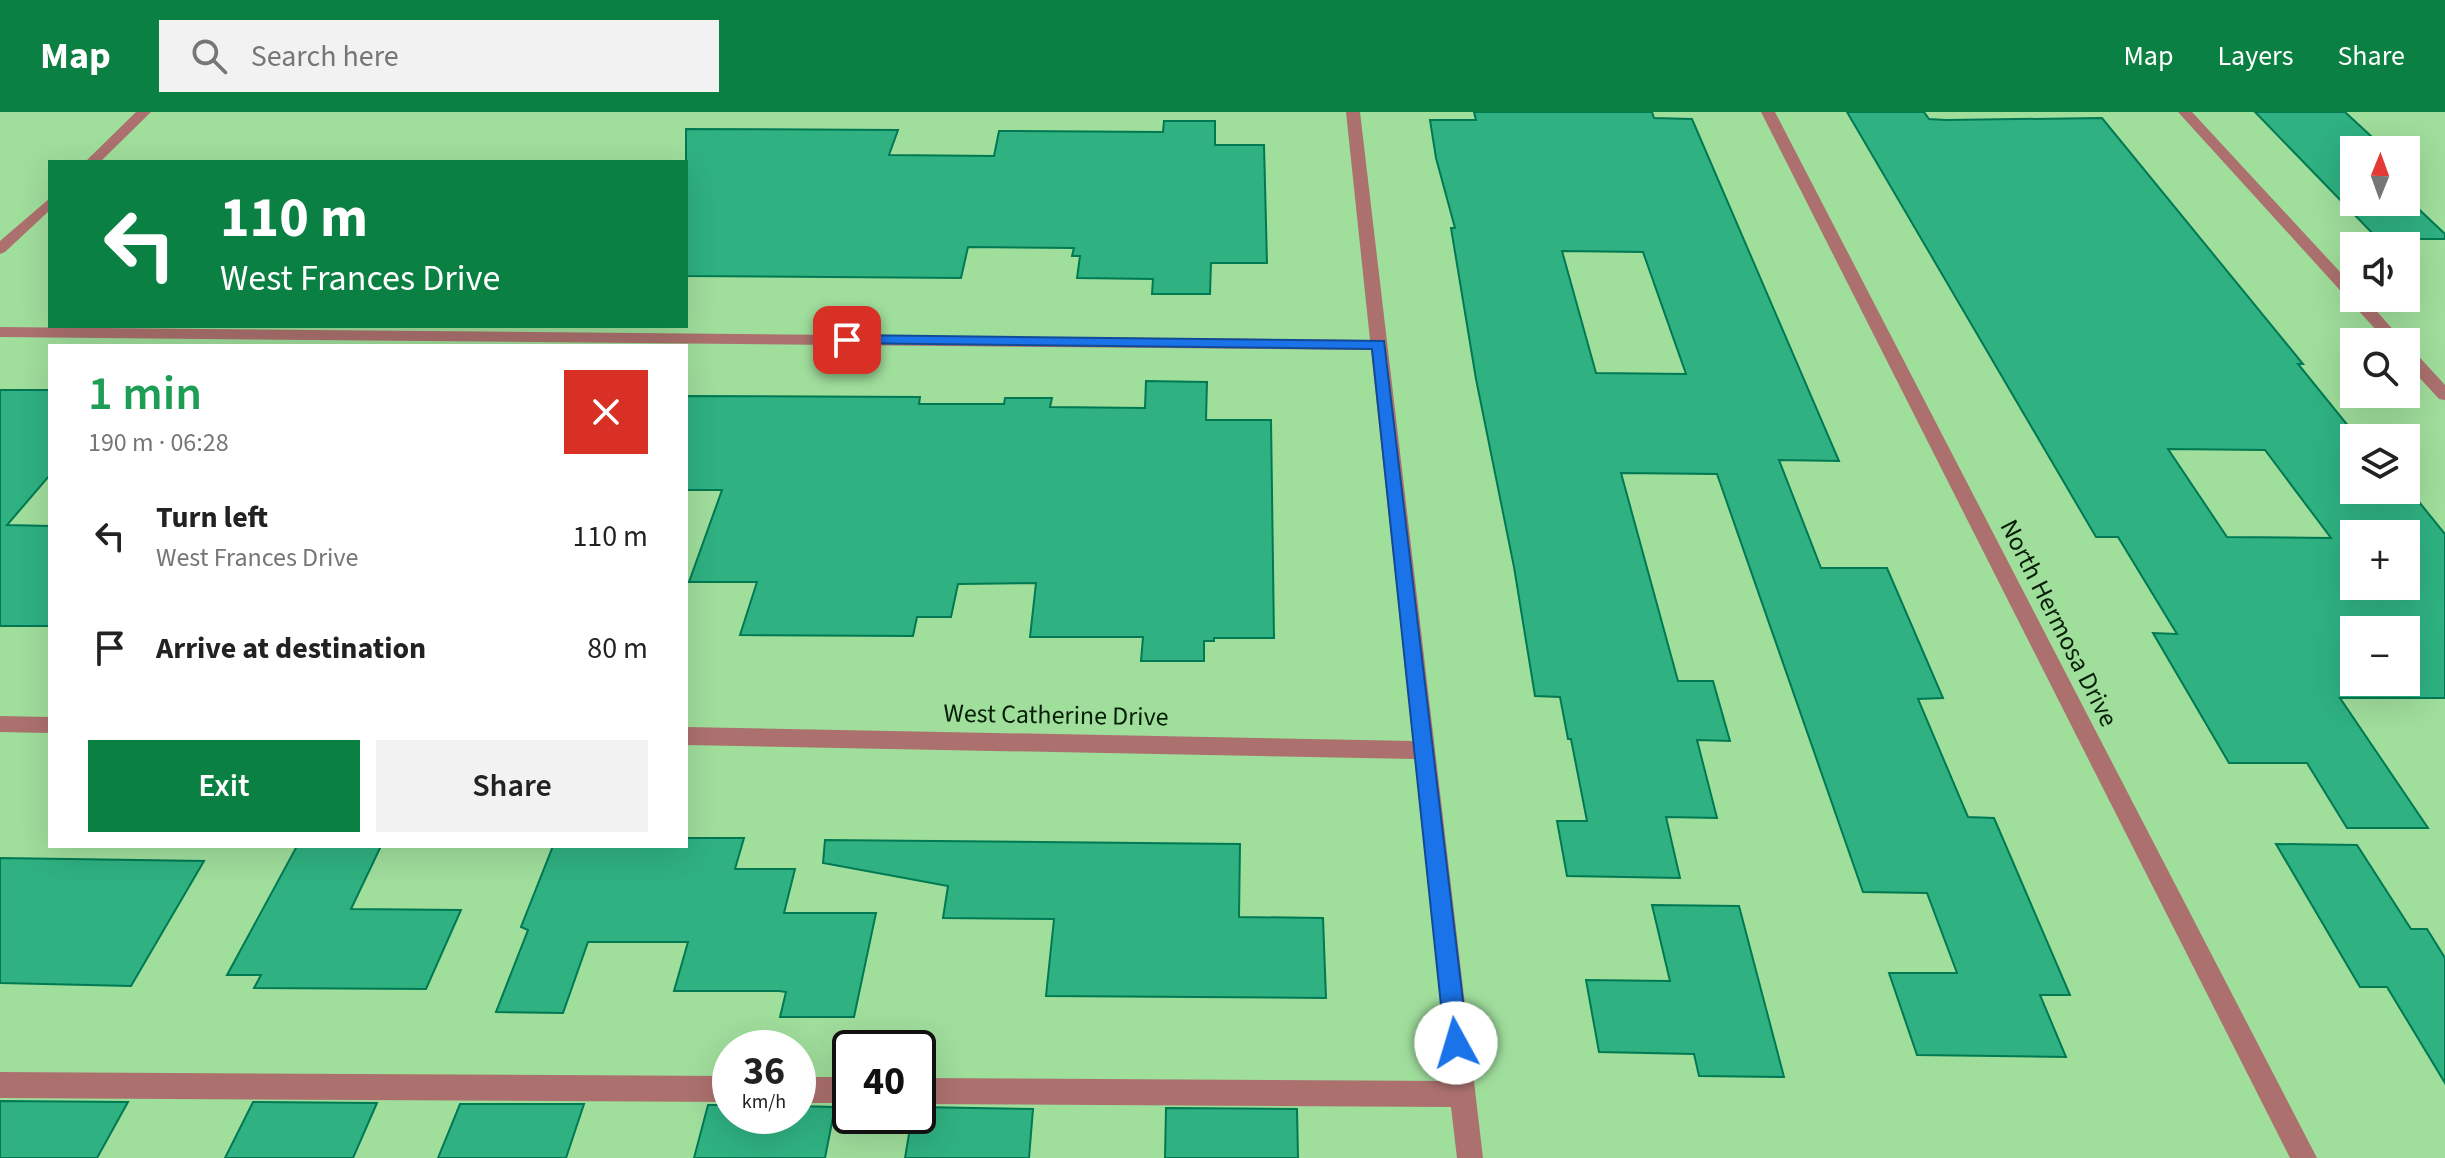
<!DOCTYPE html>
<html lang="en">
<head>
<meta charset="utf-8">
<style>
	:root { --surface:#fff; --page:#f2f2f2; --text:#222; --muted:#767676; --accent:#0b8043 }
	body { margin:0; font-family:"Source Sans 3",sans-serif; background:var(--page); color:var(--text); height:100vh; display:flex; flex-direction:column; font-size:30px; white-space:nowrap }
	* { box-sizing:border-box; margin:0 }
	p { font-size:26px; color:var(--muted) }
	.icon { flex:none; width:44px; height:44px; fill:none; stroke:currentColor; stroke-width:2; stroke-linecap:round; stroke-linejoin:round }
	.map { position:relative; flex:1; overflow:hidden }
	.sheet { position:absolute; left:48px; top:232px; width:640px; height:504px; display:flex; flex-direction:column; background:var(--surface); border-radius:0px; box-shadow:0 8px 32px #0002 }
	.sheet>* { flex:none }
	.banner { position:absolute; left:48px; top:48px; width:640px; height:168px; border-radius:0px; box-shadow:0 8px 32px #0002; background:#0b8043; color:#fff; overflow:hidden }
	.needle { width:52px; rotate:1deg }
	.controls { position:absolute; left:2340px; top:24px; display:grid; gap:16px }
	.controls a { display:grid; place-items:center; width:80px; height:80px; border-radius:0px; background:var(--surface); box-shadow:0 8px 32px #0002; font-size:40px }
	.speed { position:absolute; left:712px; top:918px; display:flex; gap:16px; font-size:40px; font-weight:700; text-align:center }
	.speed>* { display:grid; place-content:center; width:104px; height:104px; border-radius:50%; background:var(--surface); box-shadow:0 8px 32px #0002; line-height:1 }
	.speed small { font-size:20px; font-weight:400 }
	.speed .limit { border:4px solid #111; border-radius:12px; background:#fff; color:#111 }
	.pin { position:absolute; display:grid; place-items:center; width:68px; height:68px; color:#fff; margin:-34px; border-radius:16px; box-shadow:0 4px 12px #0006 }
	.me { position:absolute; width:88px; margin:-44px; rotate:354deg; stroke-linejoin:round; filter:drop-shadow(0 0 6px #0008) }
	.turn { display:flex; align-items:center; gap:28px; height:168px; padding:0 40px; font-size:36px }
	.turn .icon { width:104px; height:104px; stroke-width:2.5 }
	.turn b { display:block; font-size:56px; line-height:68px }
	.round { display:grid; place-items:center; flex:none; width:84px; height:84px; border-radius:0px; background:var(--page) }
	.summary { display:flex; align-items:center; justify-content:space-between; height:136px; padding:0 40px }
	h1 { font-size:48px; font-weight:600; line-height:60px; color:#1e9e55 }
	.button { display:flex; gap:16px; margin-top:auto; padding:16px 40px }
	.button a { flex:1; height:92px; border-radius:0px; background:var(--accent); color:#fff; font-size:32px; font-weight:600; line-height:92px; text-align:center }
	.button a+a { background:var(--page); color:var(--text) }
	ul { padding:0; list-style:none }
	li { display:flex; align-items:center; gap:24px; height:112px; padding:0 40px }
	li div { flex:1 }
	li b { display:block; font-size:30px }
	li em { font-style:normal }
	header { display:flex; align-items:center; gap:48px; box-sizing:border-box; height:112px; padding:0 40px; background:var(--accent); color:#fff }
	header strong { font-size:38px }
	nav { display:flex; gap:44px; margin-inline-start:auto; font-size:28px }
	.search { width:560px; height:72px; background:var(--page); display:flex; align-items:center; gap:20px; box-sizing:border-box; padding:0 28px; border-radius:0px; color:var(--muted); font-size:30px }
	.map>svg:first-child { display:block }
	.building { fill:#2fb181; stroke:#017953; stroke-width:2; fill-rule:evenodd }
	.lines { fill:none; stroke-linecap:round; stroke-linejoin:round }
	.minor { fill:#ac716e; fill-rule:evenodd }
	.route { fill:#1a73e8; stroke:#114b97; stroke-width:2 }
	.labels { text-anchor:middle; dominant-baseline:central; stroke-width:6; stroke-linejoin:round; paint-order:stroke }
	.street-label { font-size:26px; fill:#061e06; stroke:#a0de9c }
</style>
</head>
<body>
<header>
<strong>Map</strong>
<div class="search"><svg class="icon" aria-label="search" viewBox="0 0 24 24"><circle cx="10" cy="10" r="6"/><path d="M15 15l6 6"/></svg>Search here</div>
<nav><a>Map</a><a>Layers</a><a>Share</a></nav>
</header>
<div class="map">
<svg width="2445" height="1046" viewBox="0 0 2445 1046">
	<rect width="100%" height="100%" fill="#a0de9c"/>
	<g class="building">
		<path d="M 1474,0 L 1652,0 L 1654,6 L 1692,7 L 1839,349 L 1779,348 L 1821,456 L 1887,456 L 1943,586 L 1918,587 L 1968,705 L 1994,706 L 2070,883 L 2040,883 L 2066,945 L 1917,943 L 1889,861 L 1957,861 L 1927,781 L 1863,780 L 1717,362 L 1621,361 L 1678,569 L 1713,569 L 1730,629 L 1697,628 L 1717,706 L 1666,705 L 1680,766 L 1567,764 L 1557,709 L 1587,709 L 1571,627 L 1568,627 L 1560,585 L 1535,584 L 1514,455 L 1476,267 L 1451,116 L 1455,116 L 1436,46 L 1430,8 L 1476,8 ZM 1562,139 L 1643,140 L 1686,262 L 1596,261 Z"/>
		<path d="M 1847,0 L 1924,0 L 1929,7 L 1946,8 L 2102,6 L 2303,252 L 2298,252 L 2358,326 L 2354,326 L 2354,378 L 2401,378 L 2406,385 L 2415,385 L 2445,422 L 2445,586 L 2340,586 L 2428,716 L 2347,716 L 2307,651 L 2229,651 L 2153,521 L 2177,522 L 2118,425 L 2096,425 ZM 2168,337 L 2265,338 L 2331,426 L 2227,425 ZM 2354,422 L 2406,422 L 2406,474 L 2354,474 ZM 2354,518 L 2406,518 L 2406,570 L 2354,570 Z"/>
		<path d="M 2255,0 L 2345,0 L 2386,38 L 2354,38 L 2354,90 L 2406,90 L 2406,85 L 2445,122 L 2445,127 L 2378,127 Z"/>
		<path d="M 1164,9 L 1215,9 L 1215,33 L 1264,33 L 1267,151 L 1211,151 L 1210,182 L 1152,182 L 1153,167 L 1077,166 L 1080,144 L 1072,144 L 1074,136 L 968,135 L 961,166 L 686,164 L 686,17 L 898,18 L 889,43 L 994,44 L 999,19 L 1163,20 Z"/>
		<path d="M 1146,269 L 1207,270 L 1206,308 L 1271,308 L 1274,526 L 1214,526 L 1214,529 L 1204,529 L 1204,549 L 1141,549 L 1143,525 L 1030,525 L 1036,471 L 958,472 L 951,505 L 917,505 L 913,524 L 740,523 L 757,470 L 689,470 L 722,378 L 686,378 L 686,284 L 920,285 L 919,292 L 1004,292 L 1005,286 L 1052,286 L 1050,295 L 1145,296 Z"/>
		<path d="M 0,278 L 50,278 L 50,363 L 7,413 L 50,414 L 50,514 L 0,514 Z"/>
		<path d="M 686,726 L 744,726 L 735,757 L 795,757 L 784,801 L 876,801 L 854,905 L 780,905 L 786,880 L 779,879 L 674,879 L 688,830 L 588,830 L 563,901 L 496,900 L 528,818 L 521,815 L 553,734 L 686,734 Z"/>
		<path d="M 825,728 L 1240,732 L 1239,805 L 1323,806 L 1326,886 L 1046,884 L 1054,807 L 943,806 L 948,774 L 823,751 Z"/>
		<path d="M 2276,732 L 2357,733 L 2411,817 L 2427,817 L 2445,846 L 2445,971 L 2387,875 L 2360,875 Z"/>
		<path d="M 297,734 L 381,734 L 351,797 L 461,798 L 426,877 L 254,876 L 261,863 L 227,863 Z"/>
		<path d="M 0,746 L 204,749 L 131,874 L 0,871 Z"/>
		<path d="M 1652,793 L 1739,794 L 1784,965 L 1699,964 L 1694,942 L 1599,940 L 1586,868 L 1670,869 Z"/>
		<path d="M 0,989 L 128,990 L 97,1046 L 0,1046 Z"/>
		<path d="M 253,990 L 377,991 L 353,1046 L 225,1046 Z"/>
		<path d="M 460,992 L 584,992 L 566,1046 L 438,1046 Z"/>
		<path d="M 708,993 L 730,993 L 730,1004 L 798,1004 L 798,994 L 835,995 L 825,1046 L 694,1046 Z"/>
		<path d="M 918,995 L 1033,997 L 1029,1046 L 905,1046 L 912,1004 L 918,1004 Z"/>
		<path d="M 1166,996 L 1297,997 L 1298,1046 L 1165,1046 Z"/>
	</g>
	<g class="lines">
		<g class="minor">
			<path d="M 136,0 L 151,0 L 100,50 L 85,50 Z"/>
			<path d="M 1346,0 L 1360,0 L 1483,1046 L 1457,1046 L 1451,995 L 918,992 L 918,966 L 1449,969 L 1415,647 L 686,633 L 686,615 L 1413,629 L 1371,238 L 0,225 L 0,215 L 1370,228 Z"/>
			<path d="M 1761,0 L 1775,0 L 2317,1046 L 2290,1046 Z"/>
			<path d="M 2178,0 L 2192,0 L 2354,175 L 2354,186 L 2365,186 L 2404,230 L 2387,230 Z"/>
			<path d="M 50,86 L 50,98 L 5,140 L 0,142 L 0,129 Z"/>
			<path d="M 2406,236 L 2412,237 L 2445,273 L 2445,288 L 2439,287 L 2406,251 Z"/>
			<path d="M 0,604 L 50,605 L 50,621 L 0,620 Z"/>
			<path d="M 0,960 L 730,964 L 730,990 L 0,986 Z"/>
			<rect x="798" y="965" width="52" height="26"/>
		</g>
	</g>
	<path class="route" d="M 847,223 L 1384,229 L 1468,931 L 1464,939 L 1456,942 L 1448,939 L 1445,931 L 1372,237 L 842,231 L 842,225 Z"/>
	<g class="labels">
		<g class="street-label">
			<text transform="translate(2059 511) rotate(63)">North Hermosa Drive</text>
			<text transform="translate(1056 603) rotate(1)">West Catherine Drive</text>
		</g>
	</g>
</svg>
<div class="controls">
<a><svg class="needle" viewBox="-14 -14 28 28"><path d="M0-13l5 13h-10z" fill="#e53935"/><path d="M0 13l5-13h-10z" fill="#767676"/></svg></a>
<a><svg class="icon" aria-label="sound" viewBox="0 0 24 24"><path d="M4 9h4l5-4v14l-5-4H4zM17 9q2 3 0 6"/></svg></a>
<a><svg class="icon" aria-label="search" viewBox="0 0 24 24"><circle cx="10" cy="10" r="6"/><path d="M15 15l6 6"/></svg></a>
<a><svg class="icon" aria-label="layers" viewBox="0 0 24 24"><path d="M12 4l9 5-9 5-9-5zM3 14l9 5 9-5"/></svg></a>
<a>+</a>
<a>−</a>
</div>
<div class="speed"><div>36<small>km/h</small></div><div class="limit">40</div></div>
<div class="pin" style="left:847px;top:228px;background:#d93025"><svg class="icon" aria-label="arrive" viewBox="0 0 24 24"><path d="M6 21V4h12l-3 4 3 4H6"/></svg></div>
<svg class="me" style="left:1456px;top:931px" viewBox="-20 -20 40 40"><circle r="19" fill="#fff"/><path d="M0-13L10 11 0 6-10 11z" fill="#1a73e8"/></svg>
<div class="banner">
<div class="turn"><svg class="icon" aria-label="left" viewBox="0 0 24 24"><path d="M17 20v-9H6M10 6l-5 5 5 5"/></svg><div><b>110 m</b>West Frances Drive</div></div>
</div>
<section class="sheet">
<div class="summary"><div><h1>1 min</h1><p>190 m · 06:28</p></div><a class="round" style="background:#d93025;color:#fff"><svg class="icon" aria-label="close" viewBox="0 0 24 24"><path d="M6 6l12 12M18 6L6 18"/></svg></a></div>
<ul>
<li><svg class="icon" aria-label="left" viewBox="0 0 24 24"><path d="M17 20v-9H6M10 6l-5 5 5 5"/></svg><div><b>Turn left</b><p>West Frances Drive</p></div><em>110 m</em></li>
<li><svg class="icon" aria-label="arrive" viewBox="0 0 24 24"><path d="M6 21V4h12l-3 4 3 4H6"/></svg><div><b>Arrive at destination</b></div><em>80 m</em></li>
</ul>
<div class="button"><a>Exit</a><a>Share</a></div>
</section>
</div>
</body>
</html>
